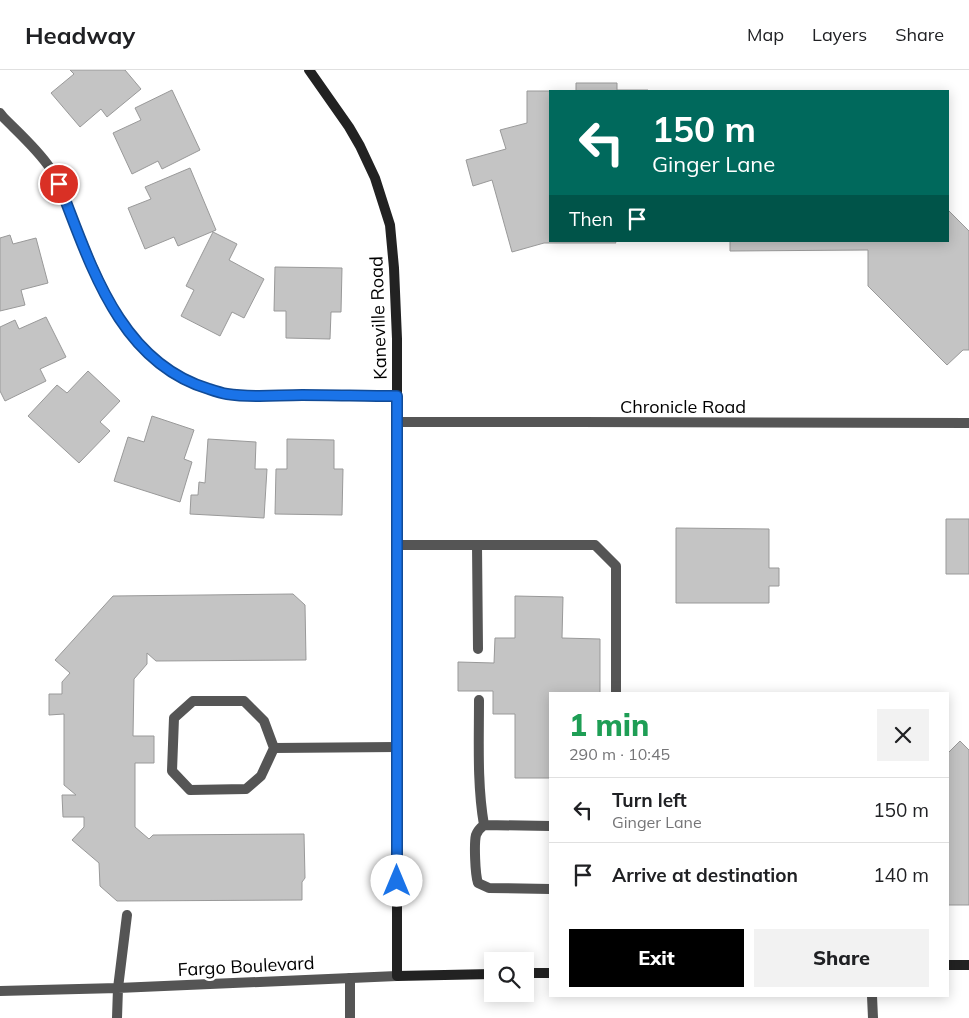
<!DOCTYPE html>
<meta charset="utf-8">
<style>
body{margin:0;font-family:Mulish,sans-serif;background:#f2f2f2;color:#202124;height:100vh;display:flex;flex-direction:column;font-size:19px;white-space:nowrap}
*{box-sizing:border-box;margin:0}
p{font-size:16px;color:#757577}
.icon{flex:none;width:28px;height:28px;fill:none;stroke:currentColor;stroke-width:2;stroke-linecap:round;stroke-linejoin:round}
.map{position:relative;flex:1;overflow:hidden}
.side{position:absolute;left:549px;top:622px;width:400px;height:305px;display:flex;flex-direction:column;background:#fff;border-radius:0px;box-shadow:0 2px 12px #0003}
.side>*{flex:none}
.hud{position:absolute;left:549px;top:20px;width:400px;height:152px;border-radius:0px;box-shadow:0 2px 12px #0003;background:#00695c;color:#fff;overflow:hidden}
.tools{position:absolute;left:484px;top:882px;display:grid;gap:10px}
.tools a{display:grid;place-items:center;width:50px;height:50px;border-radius:0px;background:#fff;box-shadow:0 2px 12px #0003;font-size:25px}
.pin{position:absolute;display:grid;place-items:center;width:42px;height:42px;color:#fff;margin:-21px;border:2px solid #fff;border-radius:50%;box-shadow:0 1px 5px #0007}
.me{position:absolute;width:55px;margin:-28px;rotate:0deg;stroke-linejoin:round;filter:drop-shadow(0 0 4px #0008)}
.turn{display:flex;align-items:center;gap:18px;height:105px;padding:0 20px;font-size:22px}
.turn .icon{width:65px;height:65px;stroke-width:2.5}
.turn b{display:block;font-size:35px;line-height:42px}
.then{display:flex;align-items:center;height:48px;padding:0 20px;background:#0003;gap:10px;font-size:19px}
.round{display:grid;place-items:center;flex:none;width:52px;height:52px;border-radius:0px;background:#f2f2f2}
.head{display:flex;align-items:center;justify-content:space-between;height:85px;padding:0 20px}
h1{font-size:30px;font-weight:800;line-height:38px;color:#1e9e55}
.cta{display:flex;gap:10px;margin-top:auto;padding:10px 20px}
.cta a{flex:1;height:58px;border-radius:0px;background:#000;color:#fff;font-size:20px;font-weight:800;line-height:58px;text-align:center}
.cta a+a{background:#f2f2f2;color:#202124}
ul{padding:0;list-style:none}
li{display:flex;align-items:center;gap:15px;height:65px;padding:0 20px;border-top:1px solid #e0e0e0}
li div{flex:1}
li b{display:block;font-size:19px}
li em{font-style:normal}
header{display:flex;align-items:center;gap:30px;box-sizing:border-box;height:70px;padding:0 25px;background:#fff;border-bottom:1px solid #e0e0e0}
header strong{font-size:24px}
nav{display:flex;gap:28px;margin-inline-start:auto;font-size:18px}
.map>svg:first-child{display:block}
.building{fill:#c4c4c4;stroke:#999}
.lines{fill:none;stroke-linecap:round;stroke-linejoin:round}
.service{stroke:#555;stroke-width:10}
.minor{stroke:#555;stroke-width:10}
.secondary{stroke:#222;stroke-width:10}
.route-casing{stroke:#114b97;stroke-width:12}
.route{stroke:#1a73e8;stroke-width:9}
.labels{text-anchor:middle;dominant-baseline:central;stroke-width:5;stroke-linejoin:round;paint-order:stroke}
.street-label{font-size:18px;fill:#000;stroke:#fff}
</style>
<header>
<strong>Headway</strong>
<nav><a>Map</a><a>Layers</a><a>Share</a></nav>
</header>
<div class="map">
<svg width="969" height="948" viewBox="0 0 969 948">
<rect width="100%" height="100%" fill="#fff"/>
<!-- building -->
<path class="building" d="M70,0H125L141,19L107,47L101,39L80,57L51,23L74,4Z
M576,13H617V20H648V21H550V171H615L616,173H544L512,182L492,110L473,116L466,90L506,79L500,60L527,53V21H576Z
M172,20L200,80L162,99L158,91L132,104L113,63L141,50L135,38Z
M190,98L216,160L178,176L174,167L145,179L128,138L151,129L145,117Z
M948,140L969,161V280H963L947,295L868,216V180L730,181V171H948Z
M213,162L237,174L229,190L264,209L244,248L232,242L220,266L181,246L194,220L186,216Z
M10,165L13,174L36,168L48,213L21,220L25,235L0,241V168Z
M275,197L342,198L341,242H331L330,269L286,268V241H274Z
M46,247L66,287L40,299L46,311L5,331L0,321V257L15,250L19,259Z
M88,301L120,331L100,352L110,361L79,393L28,346L57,315L67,323Z
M152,346L194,360L184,389L192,392L180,432L114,411L128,367L144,372Z
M208,369L256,372L255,399H267L264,448L190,444L191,425H198L199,412L205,413Z
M287,369L334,370V399H343L342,445L275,444L276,399H287Z
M946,449H969V504H946Z
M676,458L769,459V498H779V516H769V533H676Z
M293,524L305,535L306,590L156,591L147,583V594L134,609L133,666H154V693H135V757L149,769L153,765L304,764L305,808L302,812V830L117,831L100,816L99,793L72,770L84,757V747H63L62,725H76L64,715V644L49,645V624H62V612L70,603L55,590L113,526Z
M515,526L563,527L562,568L600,569V624H550V708H515V644H493V621H458V592L494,593L495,568H515Z
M960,671L969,680V835H948V683Z"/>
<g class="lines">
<!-- service -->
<path class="service" d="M397,475H595L616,496V624
M477,475L478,579
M479,630C479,672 477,714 484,755
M193,631H244L264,651L274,678L261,706L246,719L190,720L172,701L174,648Z
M274,678L397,677
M550,756L484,755C480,758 478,760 476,765C474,773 475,804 478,813L489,818L550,819
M350,908V948"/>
<!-- minor -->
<path class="minor" d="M0,43L4,48C20,64 38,80 50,98C63,118 70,143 79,165C105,229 136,298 208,319C214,321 220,323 226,324C251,328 277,325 302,325C333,325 365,326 397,326
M397,352H578L969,353
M0,921L118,918L397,906
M872,926L873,948
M117,948L118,918L127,845"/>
<!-- secondary -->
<path class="secondary" d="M309,0L349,57L360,76L375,108L390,155L394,198L397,269V906L492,904
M948,895H969
M525,903H550"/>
</g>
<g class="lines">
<!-- route casing -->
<g class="route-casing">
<path id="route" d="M59,114C90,192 118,292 209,319C215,321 221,323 227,324C252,328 277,325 302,325C334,325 365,326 397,326V811"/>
</g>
<!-- route -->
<use href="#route" class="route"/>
</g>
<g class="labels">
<!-- street labels -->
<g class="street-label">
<text transform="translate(378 248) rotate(-92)">Kaneville Road</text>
<text x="683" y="336">Chronicle Road</text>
<text transform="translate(246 896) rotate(-3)">Fargo Boulevard</text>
</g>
</g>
</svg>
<div class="tools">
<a><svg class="icon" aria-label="search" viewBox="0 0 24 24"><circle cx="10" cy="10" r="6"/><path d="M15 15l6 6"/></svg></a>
</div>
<div class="pin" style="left:59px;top:114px;background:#d93025"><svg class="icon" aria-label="arrive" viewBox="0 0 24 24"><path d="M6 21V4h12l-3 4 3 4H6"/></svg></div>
<svg class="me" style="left:397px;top:811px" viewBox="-20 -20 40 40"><circle r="19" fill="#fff"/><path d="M0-13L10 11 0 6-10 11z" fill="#1a73e8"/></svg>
<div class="hud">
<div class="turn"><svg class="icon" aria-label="left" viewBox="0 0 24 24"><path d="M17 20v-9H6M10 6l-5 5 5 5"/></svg><div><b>150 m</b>Ginger Lane</div></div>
<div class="then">Then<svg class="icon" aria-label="arrive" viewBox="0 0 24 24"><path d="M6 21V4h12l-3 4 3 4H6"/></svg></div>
</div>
<section class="side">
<div class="head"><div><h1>1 min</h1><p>290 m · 10:45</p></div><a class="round"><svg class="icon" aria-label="close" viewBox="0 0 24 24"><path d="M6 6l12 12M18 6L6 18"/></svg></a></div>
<ul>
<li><svg class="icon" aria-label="left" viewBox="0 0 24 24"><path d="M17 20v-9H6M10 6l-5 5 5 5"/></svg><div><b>Turn left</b><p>Ginger Lane</p></div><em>150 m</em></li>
<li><svg class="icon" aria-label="arrive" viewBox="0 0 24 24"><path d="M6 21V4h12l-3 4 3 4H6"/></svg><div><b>Arrive at destination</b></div><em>140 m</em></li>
</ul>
<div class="cta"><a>Exit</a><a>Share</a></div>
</section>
</div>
